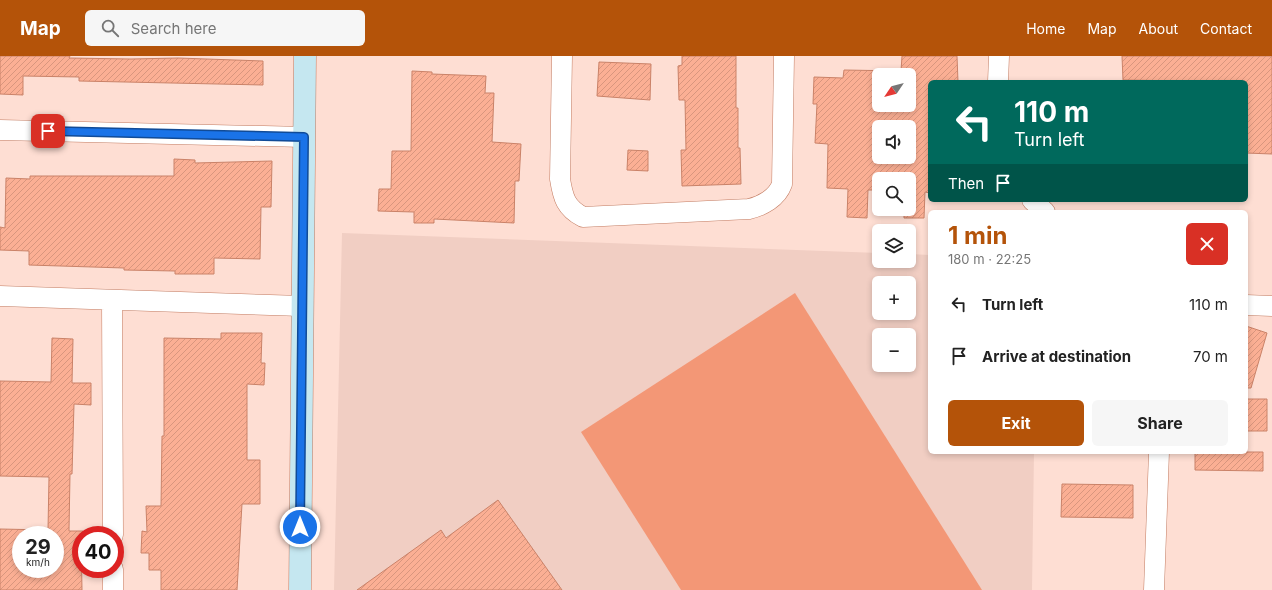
<!DOCTYPE html>
<meta charset="utf-8">
<style>
body{margin:0;font-family:Inter,sans-serif;background:#f6f6f6;color:#222;height:100vh;display:flex;flex-direction:column;font-size:15px;white-space:nowrap}
*{box-sizing:border-box;margin:0}
p{font-size:13px;color:#767676}
.icon{flex:none;width:22px;height:22px;fill:none;stroke:currentColor;stroke-width:2;stroke-linecap:round;stroke-linejoin:round}
.map{position:relative;flex:1;overflow:hidden}
.panel{position:absolute;left:928px;top:154px;width:320px;height:244px;display:flex;flex-direction:column;background:#fff;border-radius:6px;box-shadow:0 2px 6px #0003}
.panel>*{flex:none}
.top-card{position:absolute;left:928px;top:24px;width:320px;height:122px;border-radius:6px;box-shadow:0 2px 6px #0003;background:#00695c;color:#fff;overflow:hidden}
.needle{width:26px;rotate:235deg}
.controls{position:absolute;left:872px;top:12px;display:grid;gap:8px}
.controls a{display:grid;place-items:center;width:44px;height:44px;border-radius:6px;background:#fff;box-shadow:0 2px 6px #0003;font-size:20px}
.speed{position:absolute;left:12px;top:470px;display:flex;gap:8px;font-size:20px;font-weight:700;text-align:center}
.speed>*{display:grid;place-content:center;width:52px;height:52px;border-radius:50%;background:#fff;box-shadow:0 2px 6px #0003;line-height:1}
.speed small{font-size:10px;font-weight:400}
.speed .limit{border:6px solid #d22;background:#fff;color:#111}
.pin{position:absolute;display:grid;place-items:center;width:34px;height:34px;color:#fff;margin:-17px;border-radius:8px;box-shadow:0 2px 6px #0006}
.me{position:absolute;width:44px;margin:-22px;rotate:0deg;stroke-linejoin:round;filter:drop-shadow(0 0 3px #0008)}
.turn{display:flex;align-items:center;gap:14px;height:84px;padding:0 20px;font-size:18px}
.turn .icon{width:52px;height:52px;stroke-width:2.5}
.turn b{display:block;font-size:28px;line-height:34px}
.then{display:flex;align-items:center;height:38px;padding:0 20px;background:#0003;gap:8px;font-size:15px}
.round{display:grid;place-items:center;flex:none;width:42px;height:42px;border-radius:6px;background:#f6f6f6}
.summary{display:flex;align-items:center;justify-content:space-between;height:68px;padding:0 20px}
h1{font-size:24px;font-weight:700;line-height:30px;color:#b45309}
.cta{display:flex;gap:8px;margin-top:auto;padding:8px 20px}
.cta a{flex:1;height:46px;border-radius:6px;background:#b45309;color:#fff;font-size:16px;font-weight:700;line-height:46px;text-align:center}
.cta a+a{background:#f6f6f6;color:#222}
ul{padding:0;list-style:none}
li{display:flex;align-items:center;gap:12px;height:52px;padding:0 20px}
li div{flex:1}
li b{display:block;font-size:15px}
li em{font-style:normal}
header{display:flex;align-items:center;gap:24px;box-sizing:border-box;height:56px;padding:0 20px;background:#b45309;color:#fff}
header strong{font-size:19px}
nav{display:flex;gap:22px;margin-inline-start:auto;font-size:14px}
.search{width:280px;height:36px;background:#f6f6f6;display:flex;align-items:center;gap:10px;box-sizing:border-box;padding:0 14px;border-radius:6px;color:#767676;font-size:15px}
.map>svg:first-child{display:block}
.built{fill:#f1cec3;fill-rule:evenodd}
.park{fill:#f39776}
.building{fill:url(#building-hatch);stroke:#ca8268;fill-rule:evenodd}
.lines{fill:none;stroke-linecap:round;stroke-linejoin:round}
.street-casing{stroke:#c37c62;stroke-width:21}
.secondary-casing{stroke:#c37c62;stroke-width:23}
.street{stroke:#fff;stroke-width:20}
.secondary{stroke:#c5e7f0;stroke-width:22}
.route-casing{stroke:#114b97;stroke-width:10}
.route{stroke:#1a73e8;stroke-width:7}
</style>
<header>
<strong>Map</strong>
<div class="search"><svg class="icon" aria-label="search" viewBox="0 0 24 24"><circle cx="10" cy="10" r="6"/><path d="M15 15l6 6"/></svg>Search here</div>
<nav><a>Home</a><a>Map</a><a>About</a><a>Contact</a></nav>
</header>
<div class="map">
<svg width="1272" height="534" viewBox="0 0 1272 534">
<defs>
<pattern id="building-hatch" width="6" height="6" patternUnits="userSpaceOnUse"><rect width="6" height="6" fill="#fbaf94"/><path d="M-1 1l2-2M0 6l6-6M5 7l2-2" fill="none" stroke="#d8967e"/></pattern>
</defs>
<rect width="100%" height="100%" fill="#feded3"/>
<!-- built -->
<path class="built" d="M342,177L879,197V205H909V198L930,199V396H1034L1032,534H334ZM879,227H909V257H879ZM879,279H909V309H879Z"/>
<!-- park -->
<path class="park" d="M795,237L982,534H681L581,376Z"/>
<!-- building -->
<path class="building" d="M0,0H70L69,2L131,3L178,2L263,5V29L79,25V21L23,20V39L0,38Z
M682,0H736V52H738V92H740L741,128L682,130L681,94H686L685,44H679L678,10L682,9Z
M902,0H957L958,26H930V137L925,136L924,162H904V153H909V123H879V134H868L867,162L847,161L848,133L827,132L828,88L815,87L817,48H813L814,21L843,22L844,14L901,15ZM879,19H909V49H879ZM879,71H909V101H879Z
M1122,0H1272V98L1246,97V26L1123,24Z
M599,6L651,8L650,44L597,40Z
M412,15L432,16V18L486,20L485,37H494L492,86L521,88L519,125H515L514,167L434,163V167H414V156L378,155L379,133H391L392,95H411Z
M628,94L648,95V115L627,114Z
M174,103L195,104V107L272,105L271,151H261L260,203L214,202V218H175V215L124,214V212L29,209V195L0,194V171L5,172L6,122L30,123V120H174Z
M1246,270L1267,277L1251,332H1246Z
M221,277H262L261,307H265L264,329L247,328V404H260V448H242L237,534H161V514H149V497H141L142,475L147,476L146,450H161L162,380H164V282L221,283Z
M52,282L73,283L72,327H91V349L74,348L72,418H70L69,475H83V479H81L82,534H0V473L48,474L49,421L0,420V325L51,326ZM21,479H55V513H21Z
M1246,343H1267V375H1246Z
M1195,396H1263V415L1195,414Z
M1062,428L1133,429V462L1061,461Z
M498,444L562,534H357L441,474L446,482Z"/>
<g class="lines">
<!-- street casing -->
<g class="street-casing">
<path id="street" d="M562,0L560,123C563,142 566,152 583,161L749,153C762,150 777,142 782,128L784,0
M998,26L999,0
M0,74L304,81
M1032,144L1045,156
M0,240L302,250
M112,244L113,479
M1246,249L1272,250
M113,513V534
M1154,534L1159,396"/>
</g>
<!-- secondary casing -->
<g class="secondary-casing">
<path id="secondary" d="M300,534L305,0"/>
</g>
<!-- street -->
<use href="#street" class="street"/>
<!-- secondary -->
<use href="#secondary" class="secondary"/>
</g>
<g class="lines">
<!-- route casing -->
<g class="route-casing">
<path id="route" d="M48,75L304,81L300,471"/>
</g>
<!-- route -->
<use href="#route" class="route"/>
</g>
</svg>
<div class="controls">
<a><svg class="needle" viewBox="-14 -14 28 28"><path d="M0-13l5 13h-10z" fill="#e53935"/><path d="M0 13l5-13h-10z" fill="#767676"/></svg></a>
<a><svg class="icon" aria-label="sound" viewBox="0 0 24 24"><path d="M4 9h4l5-4v14l-5-4H4zM17 9q2 3 0 6"/></svg></a>
<a><svg class="icon" aria-label="search" viewBox="0 0 24 24"><circle cx="10" cy="10" r="6"/><path d="M15 15l6 6"/></svg></a>
<a><svg class="icon" aria-label="layers" viewBox="0 0 24 24"><path d="M12 4l9 5-9 5-9-5zM3 14l9 5 9-5"/></svg></a>
<a>+</a>
<a>−</a>
</div>
<div class="speed"><div>29<small>km/h</small></div><div class="limit">40</div></div>
<div class="pin" style="left:48px;top:75px;background:#d93025"><svg class="icon" aria-label="arrive" viewBox="0 0 24 24"><path d="M6 21V4h12l-3 4 3 4H6"/></svg></div>
<svg class="me" style="left:300px;top:471px" viewBox="-20 -20 40 40"><circle r="17" fill="#1a73e8" stroke="#fff" stroke-width="3"/><path d="M0-11L8 9 0 5-8 9z" fill="#fff"/></svg>
<div class="top-card">
<div class="turn"><svg class="icon" aria-label="left" viewBox="0 0 24 24"><path d="M17 20v-9H6M10 6l-5 5 5 5"/></svg><div><b>110 m</b>Turn left</div></div>
<div class="then">Then<svg class="icon" aria-label="arrive" viewBox="0 0 24 24"><path d="M6 21V4h12l-3 4 3 4H6"/></svg></div>
</div>
<section class="panel">
<div class="summary"><div><h1>1 min</h1><p>180 m · 22:25</p></div><a class="round" style="background:#d93025;color:#fff"><svg class="icon" aria-label="close" viewBox="0 0 24 24"><path d="M6 6l12 12M18 6L6 18"/></svg></a></div>
<ul>
<li><svg class="icon" aria-label="left" viewBox="0 0 24 24"><path d="M17 20v-9H6M10 6l-5 5 5 5"/></svg><div><b>Turn left</b></div><em>110 m</em></li>
<li><svg class="icon" aria-label="arrive" viewBox="0 0 24 24"><path d="M6 21V4h12l-3 4 3 4H6"/></svg><div><b>Arrive at destination</b></div><em>70 m</em></li>
</ul>
<div class="cta"><a>Exit</a><a>Share</a></div>
</section>
</div>
